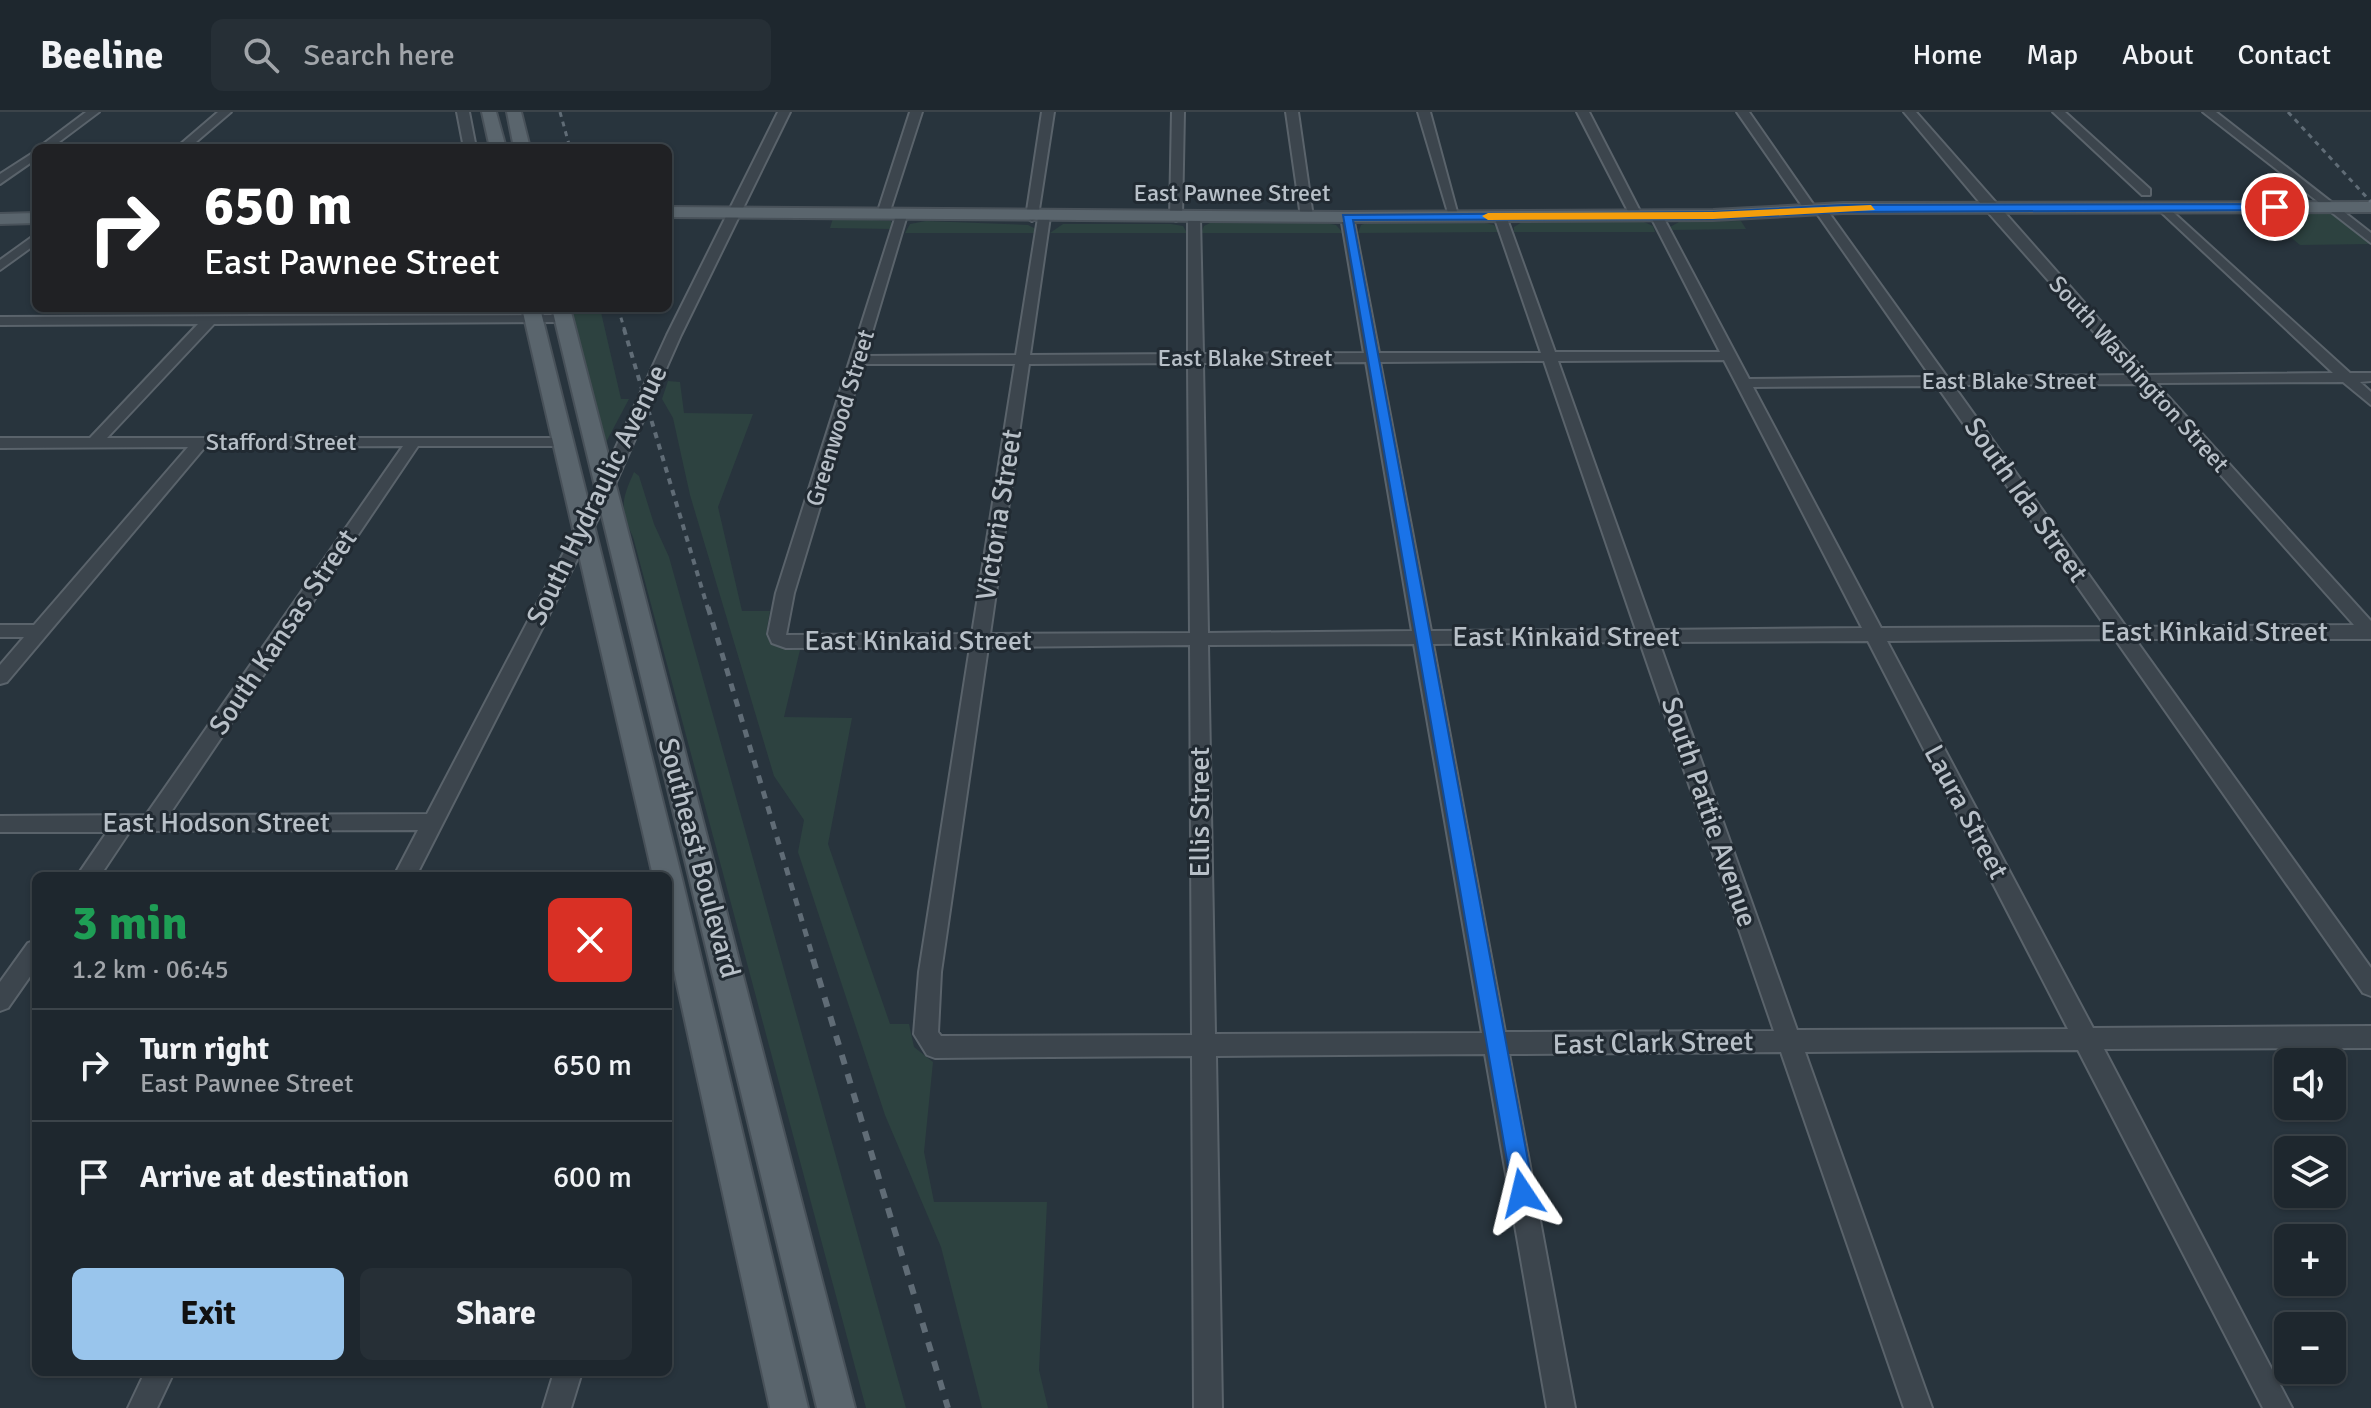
<!DOCTYPE html>
<meta charset="utf-8">
<style>
body{margin:0;font-family:Signika,sans-serif;background:#262f36;color:#f1f3f6;height:100vh;display:flex;flex-direction:column;font-size:30px;white-space:nowrap}
*{box-sizing:border-box;margin:0}
p{font-size:26px;color:#a1a5aa}
.icon{flex:none;width:44px;height:44px;fill:none;stroke:currentColor;stroke-width:2;stroke-linecap:round;stroke-linejoin:round}
.map{position:relative;flex:1;overflow:hidden}
.side{position:absolute;left:32px;top:760px;width:640px;height:504px;display:flex;flex-direction:column;background:#1e272e;border-radius:12px;box-shadow:0 2px 6px #0004,0 0 0 2px #3c444a}
.side>*{flex:none}
.guide{position:absolute;left:32px;top:32px;width:640px;height:168px;border-radius:12px;box-shadow:0 2px 6px #0004,0 0 0 2px #3c444a;background:#202124;color:#fff;overflow:hidden}
.buttons{position:absolute;left:2274px;top:936px;display:grid;gap:16px}
.buttons a{display:grid;place-items:center;width:72px;height:72px;border-radius:12px;background:#1e272e;box-shadow:0 2px 6px #0004,0 0 0 2px #3c444a;font-size:40px}
.pin{position:absolute;display:grid;place-items:center;width:68px;height:68px;color:#fff;margin:-34px;border:4px solid #fff;border-radius:50%;box-shadow:0 2px 8px #0007}
.me{position:absolute;width:88px;margin:-44px;rotate:350deg;stroke-linejoin:round;filter:drop-shadow(0 0 6px #0008)}
.turn{display:flex;align-items:center;gap:28px;height:168px;padding:0 40px;font-size:36px}
.turn .icon{width:104px;height:104px;stroke-width:2.5}
.turn b{display:block;font-size:56px;line-height:68px}
.round{display:grid;place-items:center;flex:none;width:84px;height:84px;border-radius:12px;background:#262f36}
.overview{display:flex;align-items:center;justify-content:space-between;height:136px;padding:0 40px}
h1{font-size:48px;font-weight:700;line-height:60px;color:#1e9e55}
.cta{display:flex;gap:16px;margin-top:auto;padding:16px 40px}
.cta a{flex:1;height:92px;border-radius:12px;background:#99c5ec;color:#111;font-size:32px;font-weight:700;line-height:92px;text-align:center}
.cta a+a{background:#262f36;color:#f1f3f6}
ul{padding:0;list-style:none}
li{display:flex;align-items:center;gap:24px;height:112px;padding:0 40px;border-top:2px solid #3c444a}
li div{flex:1}
li b{display:block;font-size:30px}
li em{font-style:normal}
header{display:flex;align-items:center;gap:48px;box-sizing:border-box;height:112px;padding:0 40px;background:#1e272e;border-bottom:2px solid #3c444a}
header strong{font-size:38px}
nav{display:flex;gap:44px;margin-inline-start:auto;font-size:28px}
.search{width:560px;height:72px;background:#262f36;display:flex;align-items:center;gap:20px;box-sizing:border-box;padding:0 28px;border-radius:12px;color:#a1a5aa;font-size:30px}
.map>svg:first-child{display:block}
.green{fill:#2d4240}
.lines{fill:none;stroke-linecap:round;stroke-linejoin:round}
.minor-casing{stroke:#5a636b;stroke-width:4}
.major-casing{stroke:#485159;stroke-width:4}
.minor{fill:#3c454d;fill-rule:evenodd}
.major{fill:#5a656d;fill-rule:evenodd}
.rail-far3{stroke:#606c76;stroke-width:3;stroke-dasharray:5 5;stroke-linecap:butt}
.rail-far2{stroke:#606c76;stroke-width:4;stroke-dasharray:6 6;stroke-linecap:butt}
.rail-far1{stroke:#606c76;stroke-width:5;stroke-dasharray:8 8;stroke-linecap:butt}
.rail{stroke:#606c76;stroke-width:6;stroke-dasharray:10 10;stroke-linecap:butt}
.route{fill:#1a73e8;stroke:#114b97;stroke-width:2}
.slow{fill:#f59e0b}
.labels{text-anchor:middle;dominant-baseline:central;stroke-width:6;stroke-linejoin:round;paint-order:stroke}
.far-street-label{font-size:24px;fill:#b8c0c8;stroke:#212a32}
.street-label{font-size:28px;fill:#b8c0c8;stroke:#212a32}
</style>
<header>
<strong>Beeline</strong>
<div class="search"><svg class="icon" aria-label="search" viewBox="0 0 24 24"><circle cx="10" cy="10" r="6"/><path d="M15 15l6 6"/></svg>Search here</div>
<nav><a>Home</a><a>Map</a><a>About</a><a>Contact</a></nav>
</header>
<div class="map">
<svg width="2371" height="1296" viewBox="0 0 2371 1296">
<rect width="100%" height="100%" fill="#28343d"/>
<!-- green -->
<path class="green" d="M2263,102H2331L2371,132L2300,133Z
M833,106L891,109L893,117L830,116Z
M926,109L1028,113L1036,117V121H905L910,112Z
M1741,109L1746,117L1671,118L1670,115L1679,110Z
M1481,110L1494,113L1500,120L1358,121L1361,113L1367,111Z
M1522,110H1644L1653,114L1655,120H1514V115Z
M1210,111H1325L1336,113L1343,121H1201L1204,114Z
M1063,112H1171L1183,114L1187,121H1050Z
M568,196H600L621,287H629L604,334Z
M668,269L680,270L684,301L753,302L718,395L742,499H770L766,522L770,530L800,538L784,605L852,606L828,732L890,912H909L914,935L933,950L924,1040L934,1090H1047L1039,1258L1048,1296H982L941,1135L885,1003L798,740L804,708L774,664L690,383L673,306L662,287Z
M634,360L639,364L654,412L669,445L906,1296H866L633,425C620,396 621,389 634,360Z"/>
<g class="lines">
<!-- minor casing -->
<g class="minor-casing">
<path id="minor" d="M86,0H99L51,36H38Z
M218,0H231L189,36H176Z
M457,0H469L476,36H464Z
M778,0H790L681,223L612,379L416,764H394L418,718L130,719L100,764H77L107,720H0V704L146,703L403,334L205,335L7,570L0,572V553L24,525H0V513H34L188,335L0,336V326H90L198,212L0,213V205L569,203V209L564,210L214,212L107,326H567L569,329L561,334H418L169,703L427,702L596,379L667,223Z
M910,0H922L890,99L880,102L878,99Z
M1042,0H1054L1038,104L1044,101L1050,105L1030,243L1188,242V105L1194,101L1200,105L1203,242L1364,241L1341,105L1347,101L1353,105L1379,241H1541L1494,104L1500,100L1506,104L1555,240H1720L1650,103L1656,99L1662,103L1749,267L1931,265L1816,100L1807,101L1737,0H1749L1815,95L1824,94L1947,265L2132,263L1986,98L1904,0H1916L2148,263L2333,261L2160,99V93L2164,92L2350,261H2371V269L2360,270L2371,280V293L2343,270L2156,271L2371,509V527H2135L2371,856V884L2363,881L2115,527L1887,529L2093,916L2371,914V936L2104,937L2292,1296H2263L2078,938L1805,940L1932,1296H1904L1781,940L1509,942L1575,1296H1547L1485,942L1216,944L1222,1296H1194L1192,944L935,946L927,943L914,922L919,860L970,535L786,536L772,531L768,522L776,481L898,97L908,100L865,244L1016,243L1038,106L1032,109L1026,105ZM1724,248L1736,271L1862,516L1654,518L1558,249ZM1544,249L1636,518L1431,519L1380,250ZM1366,250L1412,519L1208,521L1203,251ZM1188,251L1190,521L990,522L1029,252ZM863,252H1015L972,522L786,523L794,481ZM2140,272L2354,513L2126,515L1953,273ZM1937,274L2106,515L1881,516L1753,275ZM1868,529L2068,917L1797,918L1659,530ZM1640,530L1774,919L1505,920L1433,532ZM1414,532L1482,921L1215,922L1208,533ZM1190,533L1192,923L941,924L938,920L941,860L988,535Z
M1172,0H1184L1182,105L1176,109L1170,105Z
M1286,0H1298L1313,105L1307,109L1301,105Z
M1418,0H1430L1459,107L1449,104Z
M1577,0H1589L1642,103L1640,106L1630,103Z
M2053,0H2065L2150,77V83H2142Z
M2203,0H2216L2371,121V131Z
M36,39V47L0,72V62Z
M36,122V132L0,158V148Z
M36,828V856L8,896L0,899V870L28,831Z
M145,1260H174L157,1296H128Z
M554,1260H582L571,1296H543Z"/>
</g>
<!-- major casing -->
<g class="major-casing">
<path id="major" d="M482,0H496L506,36H490Z
M507,0H521L530,36H514Z
M2371,90V100L1843,101L1713,108L1347,110L668,105V95L1347,100L1713,98L1843,91Z
M36,101V111L0,112V102Z
M522,196H540L682,767L808,1296H770L668,831V764H653Z
M552,196H570L855,1296H817Z"/>
</g>
<!-- minor -->
<use href="#minor" class="minor"/>
<!-- major -->
<use href="#major" class="major"/>
<!-- rail-far3 -->
<path class="rail-far3" d="M560,0L570,36
M2288,0L2371,90
M618,196L625,219"/>
<!-- rail-far2 -->
<path class="rail-far2" d="M624,217L708,497"/>
<!-- rail-far1 -->
<path class="rail-far1" d="M708,495L814,849"/>
<!-- rail -->
<path class="rail" d="M813,847L948,1296"/>
</g>
<!-- route -->
<path class="route" d="M2275,92L2279,98L1843,100L1713,107L1353,108L1534,1081L1531,1089L1522,1092L1514,1089L1343,103L1713,100L1843,93Z"/>
<!-- slow -->
<path class="slow" d="M1871,93L1875,98L1713,107L1488,108L1482,104L1488,101L1713,100Z"/>
<g class="labels">
<!-- far-street labels -->
<g class="far-street-label">
<text x="1232" y="81">East Pawnee Street</text>
<text x="1245" y="246">East Blake Street</text>
<text transform="translate(2139 262) rotate(48)">South Washington Street</text>
<text x="2009" y="269">East Blake Street</text>
<text transform="translate(840 306) rotate(-73)">Greenwood Street</text>
<text x="281" y="330">Stafford Street</text>
</g>
<!-- street labels -->
<g class="street-label">
<text transform="translate(597 383) rotate(-64)">South Hydraulic Avenue</text>
<text transform="translate(2026 388) rotate(55)">South Ida Street</text>
<text transform="translate(999 403) rotate(-81)">Victoria Street</text>
<text transform="translate(283 520) rotate(-56)">South Kansas Street</text>
<text x="2214" y="520">East Kinkaid Street</text>
<text x="1566" y="525">East Kinkaid Street</text>
<text x="918" y="529">East Kinkaid Street</text>
<text transform="translate(1200 700) rotate(-90)">Ellis Street</text>
<text transform="translate(1709 700) rotate(71)">South Pattie Avenue</text>
<text transform="translate(1966 700) rotate(62)">Laura Street</text>
<text x="216" y="711">East Hodson Street</text>
<text transform="translate(699 746) rotate(75)">Southeast Boulevard</text>
<text transform="translate(1653 931) rotate(-1)">East Clark Street</text>
</g>
</g>
</svg>
<div class="buttons">
<a><svg class="icon" aria-label="sound" viewBox="0 0 24 24"><path d="M4 9h4l5-4v14l-5-4H4zM17 9q2 3 0 6"/></svg></a>
<a><svg class="icon" aria-label="layers" viewBox="0 0 24 24"><path d="M12 4l9 5-9 5-9-5zM3 14l9 5 9-5"/></svg></a>
<a>+</a>
<a>−</a>
</div>
<div class="pin" style="left:2275px;top:95px;background:#d93025"><svg class="icon" aria-label="arrive" viewBox="0 0 24 24"><path d="M6 21V4h12l-3 4 3 4H6"/></svg></div>
<svg class="me" style="left:1522px;top:1081px" viewBox="-20 -20 40 40"><path d="M0-17L14 15 0 8-14 15z" fill="#1a73e8" stroke="#fff" stroke-width="4"/></svg>
<div class="guide">
<div class="turn"><svg class="icon" aria-label="right" viewBox="0 0 24 24"><path d="M7 20v-9h11M14 6l5 5-5 5"/></svg><div><b>650 m</b>East Pawnee Street</div></div>
</div>
<section class="side">
<div class="overview"><div><h1>3 min</h1><p>1.2 km · 06:45</p></div><a class="round" style="background:#d93025;color:#fff"><svg class="icon" aria-label="close" viewBox="0 0 24 24"><path d="M6 6l12 12M18 6L6 18"/></svg></a></div>
<ul>
<li><svg class="icon" aria-label="right" viewBox="0 0 24 24"><path d="M7 20v-9h11M14 6l5 5-5 5"/></svg><div><b>Turn right</b><p>East Pawnee Street</p></div><em>650 m</em></li>
<li><svg class="icon" aria-label="arrive" viewBox="0 0 24 24"><path d="M6 21V4h12l-3 4 3 4H6"/></svg><div><b>Arrive at destination</b></div><em>600 m</em></li>
</ul>
<div class="cta"><a>Exit</a><a>Share</a></div>
</section>
</div>
